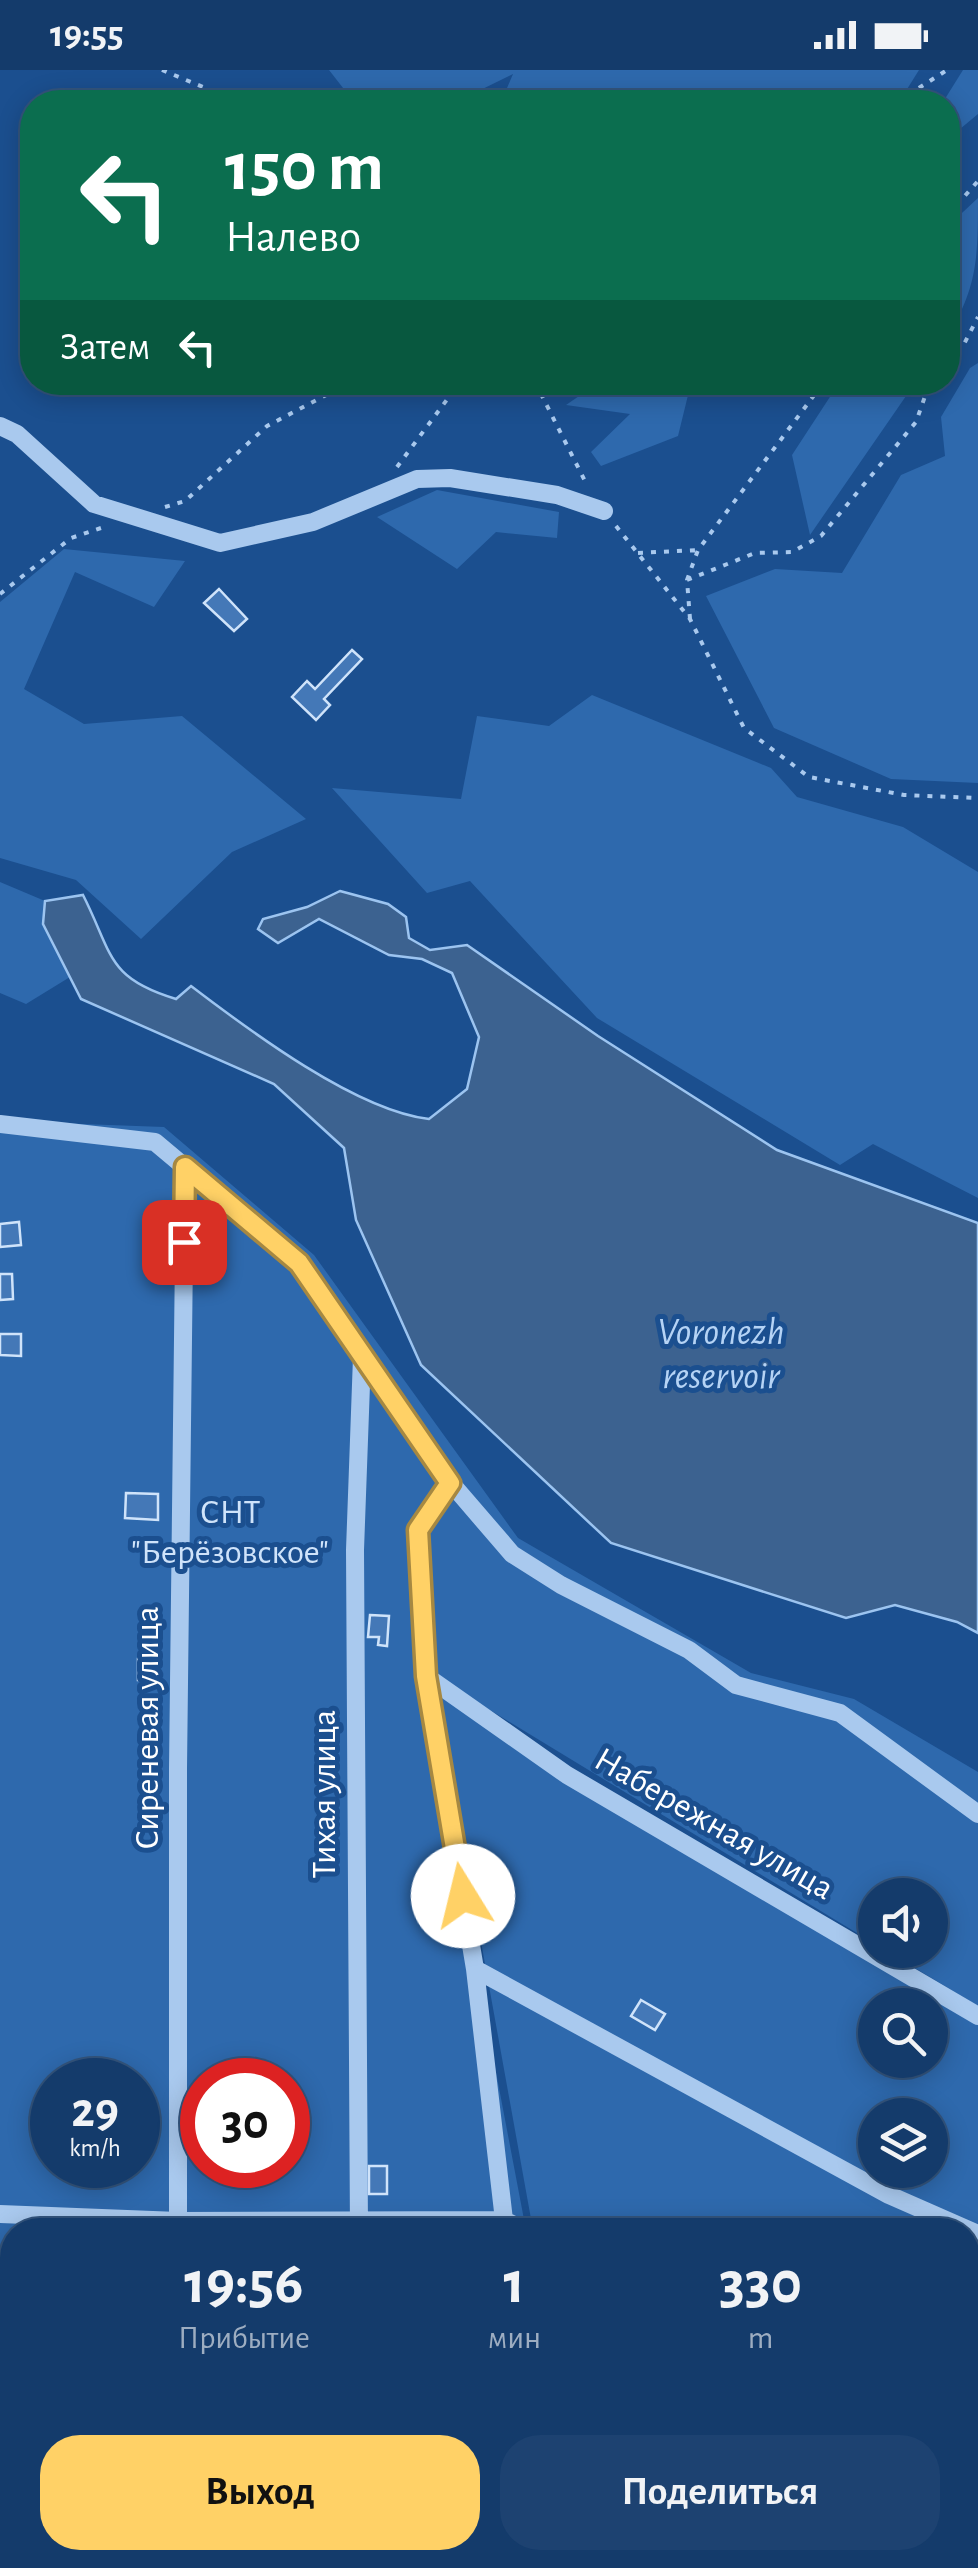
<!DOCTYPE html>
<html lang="ru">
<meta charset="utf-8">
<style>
body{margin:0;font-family:"Alegreya Sans",sans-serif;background:#1d4271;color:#f1f3f6;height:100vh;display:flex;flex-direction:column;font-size:38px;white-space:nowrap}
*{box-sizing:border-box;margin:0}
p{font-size:32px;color:#9dadc1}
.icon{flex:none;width:55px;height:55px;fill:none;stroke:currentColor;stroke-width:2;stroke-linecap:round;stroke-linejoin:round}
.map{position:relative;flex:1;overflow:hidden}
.details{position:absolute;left:0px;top:2148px;width:980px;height:352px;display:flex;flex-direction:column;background:#143b6b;border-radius:40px 40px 0 0;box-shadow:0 5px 25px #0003,0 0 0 2px #33557e}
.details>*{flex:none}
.guide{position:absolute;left:20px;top:20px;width:940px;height:305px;border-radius:40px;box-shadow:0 5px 25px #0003,0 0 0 2px #33557e;background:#0b6e4f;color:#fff;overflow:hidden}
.fabs{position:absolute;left:858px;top:1808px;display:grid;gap:20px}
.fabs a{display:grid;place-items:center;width:90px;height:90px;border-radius:50%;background:#143b6b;box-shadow:0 5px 25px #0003,0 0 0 2px #33557e;font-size:50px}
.speed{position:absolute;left:30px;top:1988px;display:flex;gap:20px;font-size:50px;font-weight:700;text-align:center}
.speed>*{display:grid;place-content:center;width:130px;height:130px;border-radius:50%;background:#143b6b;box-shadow:0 5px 25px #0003,0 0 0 2px #33557e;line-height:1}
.speed small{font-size:25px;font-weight:400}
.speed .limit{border:15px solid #d22;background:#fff;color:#111}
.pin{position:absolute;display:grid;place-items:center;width:85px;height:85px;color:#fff;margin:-42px;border-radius:20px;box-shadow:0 5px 15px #0006}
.me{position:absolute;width:110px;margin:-55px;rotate:351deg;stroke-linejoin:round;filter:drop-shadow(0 0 8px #0008)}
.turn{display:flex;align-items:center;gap:35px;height:210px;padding:0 40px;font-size:45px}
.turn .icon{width:130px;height:130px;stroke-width:2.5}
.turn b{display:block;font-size:70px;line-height:85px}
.then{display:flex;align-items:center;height:95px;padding:0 40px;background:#0003;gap:20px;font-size:38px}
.eta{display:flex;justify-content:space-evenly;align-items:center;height:170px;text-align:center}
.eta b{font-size:60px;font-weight:700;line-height:70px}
.button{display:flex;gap:20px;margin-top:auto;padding:20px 40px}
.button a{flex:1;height:115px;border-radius:40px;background:#ffd166;color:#111;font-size:40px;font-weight:700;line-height:115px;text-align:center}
.button a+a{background:#1d4271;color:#f1f3f6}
.status{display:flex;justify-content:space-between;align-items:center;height:70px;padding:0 50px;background:#143b6b;direction:ltr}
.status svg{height:28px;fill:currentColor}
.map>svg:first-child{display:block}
.green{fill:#2e69ad;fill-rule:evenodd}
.water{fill:#3c6290;stroke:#9cc4f0;stroke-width:2.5}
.building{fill:#4478b7;stroke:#cfe3fa;stroke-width:2.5}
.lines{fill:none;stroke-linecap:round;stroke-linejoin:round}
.path{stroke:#a9c9ee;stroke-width:4;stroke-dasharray:5 8;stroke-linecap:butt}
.minor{stroke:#a9c9ee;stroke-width:18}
.route-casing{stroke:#a68842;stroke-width:25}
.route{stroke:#ffd166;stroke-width:18}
.labels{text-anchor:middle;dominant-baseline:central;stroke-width:10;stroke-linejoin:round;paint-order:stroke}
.park-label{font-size:35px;fill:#cfe3fa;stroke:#1b4f8f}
.street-label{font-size:35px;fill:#fff;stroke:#1b4f8f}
.water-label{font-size:38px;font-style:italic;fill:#b5d3f5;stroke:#1b4f8f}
</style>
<div class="status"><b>19:55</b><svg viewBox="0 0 49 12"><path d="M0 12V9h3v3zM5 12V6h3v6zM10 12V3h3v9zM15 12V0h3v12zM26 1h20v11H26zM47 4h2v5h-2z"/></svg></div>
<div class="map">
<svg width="978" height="2498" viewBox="0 0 978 2498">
<rect width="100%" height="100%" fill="#1b4f8f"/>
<!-- green -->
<path class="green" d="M329,0H919L899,32H501L513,4L456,32H354Z
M963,0H978V44L948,69V32H943Z
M978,128C978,184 978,217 948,265V156Z
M978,293V713L891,709L774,658L706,526L775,499L842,503L901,405L945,386L941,347L970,298Z
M598,313H691L678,366L601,396L591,382L630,344L566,335Z
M839,313H915L810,465L792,385Z
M437,420L559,442L557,468L496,462L457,499L377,447Z
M64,479L185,491L154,537L75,502L24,619L84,654L182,646L306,749L232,782L141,869L76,810L0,788V532Z
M592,625L771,698L797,727L903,757L978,802V1128L873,1074L840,1095L597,948L470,811L427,823L332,718L461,729L477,646L549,656Z
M0,812L45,831L43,854L70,907L26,934L0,923Z
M0,1051L164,1057L314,1185L518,1468L751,1603L854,1629L978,1702V1936L885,1880H930V1825H875V1874L419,1597L526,2160H12V2488H589V2498H0ZM52,2010H138V2095H52ZM202,2010H288V2095H202Z
M436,1622L978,1945V2383L968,2377V2160H533ZM875,1935H930V1990H875ZM875,2045H930V2100H875Z
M968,2410L978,2416V2498H625L632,2488H968Z"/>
<!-- water -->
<path class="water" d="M340,821L388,834L406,847L409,868L430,880L467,875L598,966L777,1080L978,1153V1563L957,1552L895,1535L846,1548L611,1473L421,1295L356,1150L344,1078L274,1014L81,929L43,854L45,831L83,825C113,884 106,908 176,929L191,916C250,961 357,1041 429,1049L467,1019L479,967L452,903L422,889L389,885L319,849L278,873L258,859L263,849L307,837Z"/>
<!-- building -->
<path class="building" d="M219,519L247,549L234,561L204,533Z
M352,580L362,589L324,629L330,635L316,650L292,627L307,611L315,619Z
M19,1152L21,1175L0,1177V1154Z
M0,1204H12L13,1229L0,1230Z
M0,1264H21V1286L0,1285Z
M126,1423L158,1424V1450L125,1448Z
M370,1545L389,1546L387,1576L378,1575L379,1567H368Z
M158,1588L159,1610H138V1589Z
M641,1930L665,1944L655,1960L631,1946Z
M369,2096H387V2124H369Z
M525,2488H555V2498H525Z"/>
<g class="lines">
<!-- path -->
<path class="path" d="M162,0L239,32
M897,32L947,0
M948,145L978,111
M948,292L963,276L978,247
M535,312L587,415
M397,397L460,312
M165,437L185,431L267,356L351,312
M616,456L690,549L744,658L809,707L904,725L978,728
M638,483L698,480
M687,510L755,483L792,482L821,466L916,352L930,312
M0,524L71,468L104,457
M690,549L687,510L698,480L824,312
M600,2498L607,2488"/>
<!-- minor -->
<path class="minor" d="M0,356L17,364L94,434L220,473L313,452L417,409L450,408L557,425L604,441
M0,1054L155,1072L299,1193L451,1413L512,1484L561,1515L689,1580L736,1615L840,1643L978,1744
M451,1413L417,1460L426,1606L475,1899L504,2150
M426,1606L567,1705L978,1946
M475,1899L889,2125L978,2164
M0,2144L178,2151L504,2150L524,2160
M178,2160V1699L185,1097
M359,2160L355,1480L362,1287
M968,2393L978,2398
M361,2488V2498
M178,2498V2488"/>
</g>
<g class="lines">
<!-- route casing -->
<g class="route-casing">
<path id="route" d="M184,1172L185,1097L299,1193L450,1413L418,1460L426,1606L463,1826"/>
</g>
<!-- route -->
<use href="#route" class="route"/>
</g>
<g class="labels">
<!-- park labels -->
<g class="park-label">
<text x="230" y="1442">СНТ<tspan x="230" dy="40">"Берёзовское"</tspan></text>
</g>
<!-- street labels -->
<g class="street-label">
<text transform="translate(147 1658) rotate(-90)">Сиреневая улица</text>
<text transform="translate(324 1724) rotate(-90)">Тихая улица</text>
<text transform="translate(714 1754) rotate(30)">Набережная улица</text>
</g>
<!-- water labels -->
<g class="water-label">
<text x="721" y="1263">Voronezh<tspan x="721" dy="44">reservoir</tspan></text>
</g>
</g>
</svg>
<div class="fabs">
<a><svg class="icon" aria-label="sound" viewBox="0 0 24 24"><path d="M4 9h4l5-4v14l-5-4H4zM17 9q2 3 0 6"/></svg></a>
<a><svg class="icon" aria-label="search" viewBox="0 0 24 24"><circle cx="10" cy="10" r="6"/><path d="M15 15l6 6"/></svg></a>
<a><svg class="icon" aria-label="layers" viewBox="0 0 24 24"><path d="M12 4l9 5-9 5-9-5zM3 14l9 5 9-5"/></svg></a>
</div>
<div class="speed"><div>29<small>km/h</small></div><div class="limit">30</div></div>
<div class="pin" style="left:184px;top:1172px;background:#d93025"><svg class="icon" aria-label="arrive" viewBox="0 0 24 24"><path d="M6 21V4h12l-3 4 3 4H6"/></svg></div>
<svg class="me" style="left:463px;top:1826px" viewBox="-20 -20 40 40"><circle r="19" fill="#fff"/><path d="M0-13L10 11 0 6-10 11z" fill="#ffd166"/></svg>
<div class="guide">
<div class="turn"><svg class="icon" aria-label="left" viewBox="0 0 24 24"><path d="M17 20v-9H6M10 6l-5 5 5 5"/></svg><div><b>150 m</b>Налево</div></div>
<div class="then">Затем<svg class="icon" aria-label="left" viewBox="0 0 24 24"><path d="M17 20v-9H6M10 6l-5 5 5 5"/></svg></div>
</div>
<section class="details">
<div class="eta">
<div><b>19:56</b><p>Прибытие</p></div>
<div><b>1</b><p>мин</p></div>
<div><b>330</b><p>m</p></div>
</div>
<div class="button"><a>Выход</a><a>Поделиться</a></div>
</section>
</div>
